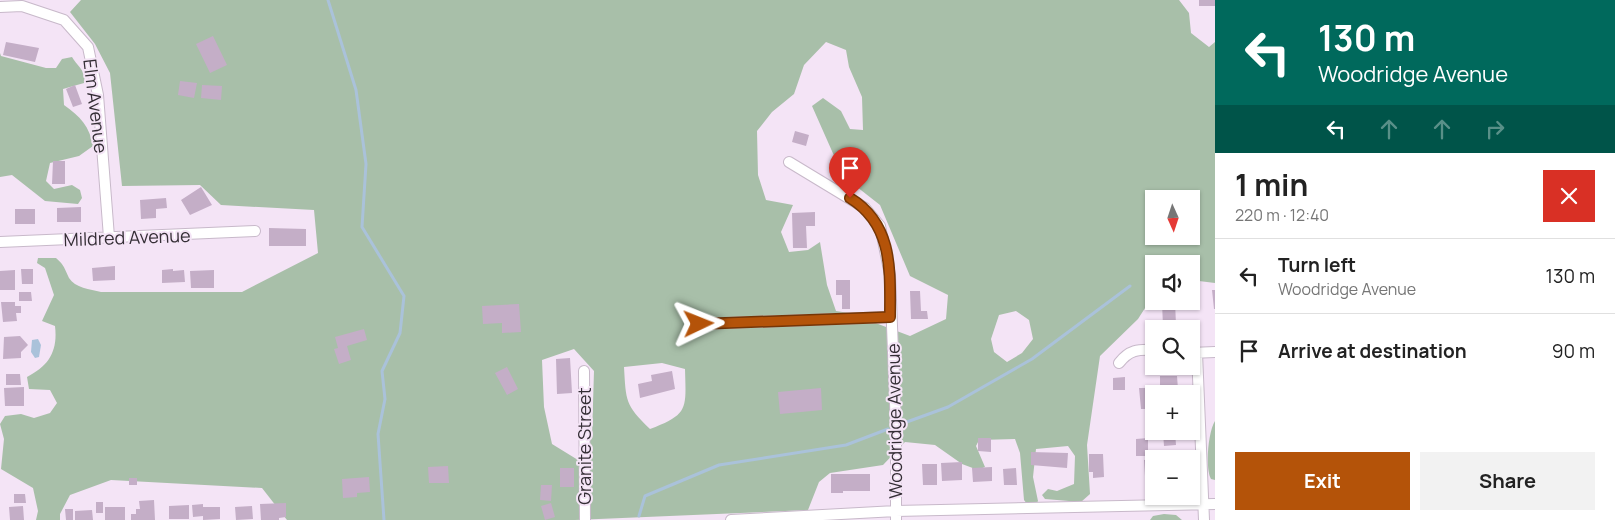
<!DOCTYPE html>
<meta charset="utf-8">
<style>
body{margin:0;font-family:Manrope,sans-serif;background:#f2f2f2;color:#222;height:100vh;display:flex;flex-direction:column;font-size:19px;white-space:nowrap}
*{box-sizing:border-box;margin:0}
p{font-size:16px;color:#767676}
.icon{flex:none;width:28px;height:28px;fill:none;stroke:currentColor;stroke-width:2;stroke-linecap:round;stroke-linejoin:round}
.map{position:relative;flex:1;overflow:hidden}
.details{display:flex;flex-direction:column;background:#fff;width:400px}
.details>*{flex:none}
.banner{background:#00695c;color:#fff;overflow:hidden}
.needle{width:32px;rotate:177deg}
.fabs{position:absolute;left:1145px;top:190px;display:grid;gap:10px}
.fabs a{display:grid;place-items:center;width:55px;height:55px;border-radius:0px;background:#fff;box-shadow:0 1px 4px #0004;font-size:25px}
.pin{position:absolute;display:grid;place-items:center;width:42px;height:42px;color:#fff;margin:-51px -21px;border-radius:50% 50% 50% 0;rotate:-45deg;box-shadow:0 0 5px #0007}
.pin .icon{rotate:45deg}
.me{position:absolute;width:55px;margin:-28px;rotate:88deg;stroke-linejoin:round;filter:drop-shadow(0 0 4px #0008)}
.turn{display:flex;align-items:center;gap:18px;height:105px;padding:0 20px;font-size:22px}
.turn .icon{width:65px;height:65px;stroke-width:2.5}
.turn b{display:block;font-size:35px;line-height:42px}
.lanes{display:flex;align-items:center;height:48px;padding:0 20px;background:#0003;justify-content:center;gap:25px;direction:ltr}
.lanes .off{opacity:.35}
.round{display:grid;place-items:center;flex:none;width:52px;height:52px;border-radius:0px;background:#f2f2f2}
.headline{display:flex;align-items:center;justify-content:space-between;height:85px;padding:0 20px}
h1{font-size:30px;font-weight:700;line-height:38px}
.button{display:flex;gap:10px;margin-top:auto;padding:10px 20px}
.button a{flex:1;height:58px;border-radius:0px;background:#b45309;color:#fff;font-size:20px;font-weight:700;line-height:58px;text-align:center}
.button a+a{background:#f2f2f2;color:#222}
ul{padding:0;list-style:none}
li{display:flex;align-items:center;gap:15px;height:75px;padding:0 20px;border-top:1px solid #e0e0e0}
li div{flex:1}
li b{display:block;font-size:19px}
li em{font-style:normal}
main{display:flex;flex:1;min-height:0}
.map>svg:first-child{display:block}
.green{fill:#a8bfa9;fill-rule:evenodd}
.water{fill:#aac2da}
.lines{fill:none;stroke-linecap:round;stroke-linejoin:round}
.stream{stroke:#aac2da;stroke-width:3}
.building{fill:#c4aec7}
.minor-casing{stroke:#c8b9ca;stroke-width:12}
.minor{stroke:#fff;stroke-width:10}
.route-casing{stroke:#753606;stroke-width:12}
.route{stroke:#b45309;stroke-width:9}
.labels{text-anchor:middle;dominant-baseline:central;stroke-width:4;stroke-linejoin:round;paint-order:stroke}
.street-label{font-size:18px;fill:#342e35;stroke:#f4e4f6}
</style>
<main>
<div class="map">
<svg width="1215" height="520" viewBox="0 0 1215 520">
<rect width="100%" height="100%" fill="#f4e4f6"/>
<!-- green -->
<path class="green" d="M81,0H1179L1189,13L1191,33L1209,47L1215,42V283L1191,280V264H1154V294L1138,319L1100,356L1087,445L1090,494L1081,502L1045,499L1042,495L1048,489L1057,491L1074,484L1075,456L1068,446L1036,449L1033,477L1038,501L1035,506L1027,504L1024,500L1020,453L1015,439L979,440L976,446L985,467L978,470L962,464L935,445L905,442L883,465L830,473L819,482L808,510L575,520H287L262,488L111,480L70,495L60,514V520H36L38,511L33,488L1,469L4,439L0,424L5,416L21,414L34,418L50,413L57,403L50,390L29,389L27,377C49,366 58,351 55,326L42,321L54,295L45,268L37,263L38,258H56C65,266 64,268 69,278C75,288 90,289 101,292H242L318,253L314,210L221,205L200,185L122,186L110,73L95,44L70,12ZM826,42L846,50L849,67L862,97L863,130L850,129L841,111L823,98L812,106L843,176L880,205L910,276L948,295L946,319L910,336L849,313L836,311L827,285L820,242L808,250L789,252L781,232L793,205L766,200L758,175L757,131L772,112L794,94L804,65ZM1154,199H1191V236H1154ZM1016,311L1029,320L1033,339L1022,353L1007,362L994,352L991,339L999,315ZM574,349L594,371L592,436L578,460L552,444L544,407L542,360ZM662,363L685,369C686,409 689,414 650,429C625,405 626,401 624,367Z
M0,53L1,56L46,68H56L62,59L72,57C77,66 87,71 84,83L63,89L64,105C80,116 90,127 93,146L79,156L50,163L46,181L54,189L72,185L80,190L82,198L78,204L45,201L12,175L0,177Z
M1215,421V480L1211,479C1205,468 1208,432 1215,421Z
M1164,514L1176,515L1182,520H1150L1153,516Z"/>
<!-- water -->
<path class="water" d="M38,339L41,345L39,357L35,358L31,352L32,340Z"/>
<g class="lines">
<!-- stream -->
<path class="stream" d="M328,0L356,90L366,164L362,227L404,296L400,333L382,371L385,399L378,434L384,520
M904,423L948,407L1032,359L1130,286
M639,516L645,496L719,465L846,445L888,429"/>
</g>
<!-- building -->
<path class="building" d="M1199,0H1215V6H1199Z
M213,36L227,65L210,73L196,44Z
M6,42L39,48L35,62L3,55Z
M180,81L197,83L194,98L178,95Z
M75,85L82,104L73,107L66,89Z
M202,85L222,86L221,100L201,98Z
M795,131L809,135L806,146L792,142Z
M53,161H65V184H52Z
M201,187L212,205L190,215L181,200Z
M166,198L167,208L156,209V218L141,219L140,200Z
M81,207V222H57V208Z
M15,209H35V224H15Z
M815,212V226H806L807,248H793L792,213Z
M269,228L306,229V246H269Z
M115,266V280L93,281L92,268Z
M21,269H33V284H22Z
M173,269V271L184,270L185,282L162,283V270Z
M15,270V290H0V271Z
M214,270V288H191L190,271Z
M836,280H850V309H842V295H836Z
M1145,282H1154V301H1175L1176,325L1163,326L1162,303L1146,304Z
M1212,290H1215V309H1214Z
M910,291H920L921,311H927L928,319H911Z
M19,292H31L32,301H19Z
M1,302H15V306H21V313H16L17,321L3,322Z
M519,304L521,332L502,333V323L483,324L482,306Z
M364,329L367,340L347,346L351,360L339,364L334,349L338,348L335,337Z
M20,336L28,345L21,352V358L3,359L4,337Z
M570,358L572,393L557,394L556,359Z
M507,367L518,389L507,395L495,373Z
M672,371L675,389L640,398L638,384L652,381L651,375Z
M6,374H20L21,385H6Z
M1160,376H1177L1178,389L1168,390V393H1163V390H1160Z
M1125,377V390H1113V378Z
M24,387V406H5L4,388Z
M821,388L822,410L780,414L778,392Z
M1139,388H1152L1154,409H1141Z
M1175,432L1176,445L1164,446L1163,433Z
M978,438H991V452L978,451Z
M1148,438V456H1136V439Z
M1176,450V459H1162V451Z
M1031,452L1068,453L1067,468L1031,465Z
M1089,454H1103L1104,477L1093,478V472H1089Z
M1154,459V475L1145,476L1144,460Z
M962,462V480L942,481L941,463Z
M922,464H937V485H923Z
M448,466L449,483H429L428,467Z
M992,467V481L973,482L972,468Z
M560,468H574V487H560Z
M1016,468L1017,485H1004L1003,469Z
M831,474H870V491H843V493H831Z
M369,477L370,492L357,493V497L343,498L342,479Z
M129,478H137V485H129Z
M541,485H552L551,501L540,500Z
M14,494H25L26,503H14Z
M154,500L155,520H131V514H136V509H140L139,501Z
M96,502H103V513H96Z
M286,503V517L279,518V520H261L260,504Z
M551,503L555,517L545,520L541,506Z
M203,504V507H220V519L203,520V516L193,517L192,505Z
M189,505V519H169V506Z
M23,506L24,520H10L9,507Z
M252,506L253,519L236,520L235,507Z
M105,507H125V520H105Z
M65,509H73V520H66Z
M92,510L93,520H75V511Z"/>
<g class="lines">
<!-- minor casing -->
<g class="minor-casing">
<path id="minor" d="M0,7L22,6L64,20L88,47L98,95L109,237
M789,162L865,208L880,226L890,275L896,428V520
M0,242L255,231
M699,324L890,317
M1191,353L1215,352
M1197,353L1204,520
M1119,363C1129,350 1138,349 1154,350
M584,371L585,520
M731,520L896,511L1215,504"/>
</g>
<!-- minor -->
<use href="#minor" class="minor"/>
</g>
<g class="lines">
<!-- route casing -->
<g class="route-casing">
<path id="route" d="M699,324L890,317C890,272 894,225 850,198"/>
</g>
<!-- route -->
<use href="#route" class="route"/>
</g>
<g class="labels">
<!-- street labels -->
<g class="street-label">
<text transform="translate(96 106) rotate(83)">Elm Avenue</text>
<text transform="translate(127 237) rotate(-2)">Mildred Avenue</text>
<text transform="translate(894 421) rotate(-91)">Woodridge Avenue</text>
<text transform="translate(584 446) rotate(-90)">Granite Street</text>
</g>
</g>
</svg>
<div class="fabs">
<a><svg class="needle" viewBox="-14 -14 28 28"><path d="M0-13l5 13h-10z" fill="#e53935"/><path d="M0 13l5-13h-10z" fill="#767676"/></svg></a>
<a><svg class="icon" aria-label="sound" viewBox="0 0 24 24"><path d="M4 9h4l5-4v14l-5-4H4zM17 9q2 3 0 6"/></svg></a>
<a><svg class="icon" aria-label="search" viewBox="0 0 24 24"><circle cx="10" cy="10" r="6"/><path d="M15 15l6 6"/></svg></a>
<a>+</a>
<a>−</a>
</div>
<div class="pin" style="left:850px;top:198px;background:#d93025"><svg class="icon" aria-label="arrive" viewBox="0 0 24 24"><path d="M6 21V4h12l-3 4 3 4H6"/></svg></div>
<svg class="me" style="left:699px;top:324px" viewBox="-20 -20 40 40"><path d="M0-17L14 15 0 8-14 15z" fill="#b45309" stroke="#fff" stroke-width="4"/></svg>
</div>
<section class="details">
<div class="banner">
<div class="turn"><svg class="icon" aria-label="left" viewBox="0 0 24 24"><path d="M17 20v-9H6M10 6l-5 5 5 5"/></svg><div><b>130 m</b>Woodridge Avenue</div></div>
<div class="lanes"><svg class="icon" aria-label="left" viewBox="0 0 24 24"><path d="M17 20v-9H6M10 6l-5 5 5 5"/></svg><svg class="icon off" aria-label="ahead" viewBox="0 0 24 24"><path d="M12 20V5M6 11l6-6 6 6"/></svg><svg class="icon off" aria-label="ahead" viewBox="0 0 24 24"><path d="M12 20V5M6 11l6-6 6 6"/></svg><svg class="icon off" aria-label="right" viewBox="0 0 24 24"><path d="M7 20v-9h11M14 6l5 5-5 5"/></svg></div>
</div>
<div class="headline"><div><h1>1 min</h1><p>220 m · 12:40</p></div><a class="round" style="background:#d93025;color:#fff"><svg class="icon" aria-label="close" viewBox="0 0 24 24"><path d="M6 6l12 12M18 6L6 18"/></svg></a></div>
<ul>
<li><svg class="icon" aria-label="left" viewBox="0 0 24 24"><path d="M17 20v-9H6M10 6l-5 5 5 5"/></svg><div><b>Turn left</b><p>Woodridge Avenue</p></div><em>130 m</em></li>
<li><svg class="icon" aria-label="arrive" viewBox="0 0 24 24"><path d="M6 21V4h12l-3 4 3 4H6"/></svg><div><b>Arrive at destination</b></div><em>90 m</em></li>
</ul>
<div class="button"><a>Exit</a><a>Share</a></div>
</section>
</main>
